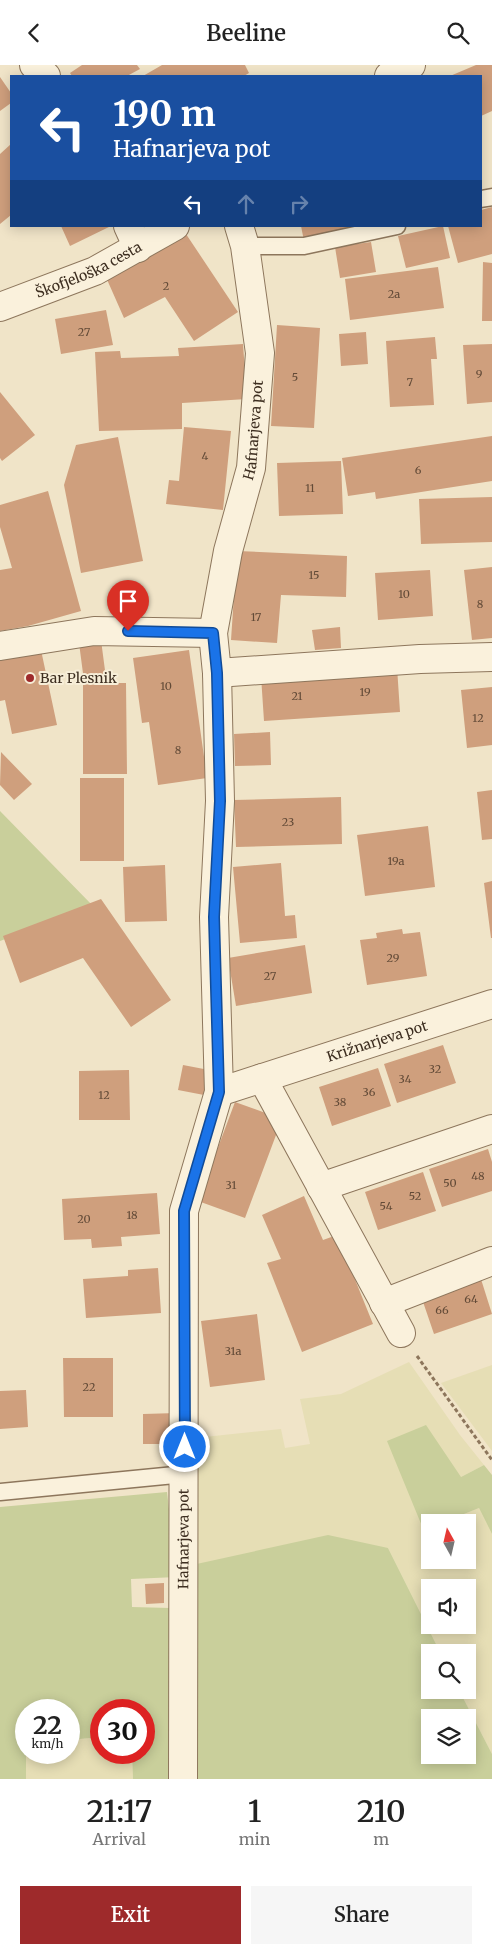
<!DOCTYPE html>
<meta charset="utf-8">
<style>
body{margin:0;font-family:Merriweather,serif;background:#f6f6f6;color:#222;height:100vh;display:flex;flex-direction:column;font-size:19px;white-space:nowrap}
*{box-sizing:border-box;margin:0}
p{font-size:16px;color:#767676}
.icon{flex:none;width:28px;height:28px;fill:none;stroke:currentColor;stroke-width:2;stroke-linecap:round;stroke-linejoin:round}
.map{position:relative;height:1714px;overflow:hidden}
.side{display:flex;flex-direction:column;background:#fff;flex:1}
.side>*{flex:none}
.banner{position:absolute;left:10px;top:10px;width:472px;height:152px;border-radius:0px;box-shadow:0 2px 12px #0003;background:#1a4fa0;color:#fff;overflow:hidden}
.needle{width:32px;rotate:352deg}
.tools{position:absolute;left:421px;top:1449px;display:grid;gap:10px}
.tools a{display:grid;place-items:center;width:55px;height:55px;border-radius:0px;background:#fff;box-shadow:0 2px 12px #0003;font-size:25px}
.speed{position:absolute;left:15px;top:1634px;display:flex;gap:10px;font-size:25px;font-weight:700;text-align:center}
.speed>*{display:grid;place-content:center;width:65px;height:65px;border-radius:50%;background:#fff;box-shadow:0 2px 12px #0003;line-height:1}
.speed small{font-size:12px;font-weight:400}
.speed .limit{border:8px solid #d22;background:#fff;color:#111}
.pin{position:absolute;display:grid;place-items:center;width:42px;height:42px;color:#fff;margin:-51px -21px;border-radius:50% 50% 50% 0;rotate:-45deg;box-shadow:0 0 5px #0007}
.pin .icon{rotate:45deg}
.me{position:absolute;width:55px;margin:-28px;rotate:0deg;stroke-linejoin:round;filter:drop-shadow(0 0 4px #0008)}
.turn{display:flex;align-items:center;gap:18px;height:105px;padding:0 20px;font-size:22px}
.turn .icon{width:65px;height:65px;stroke-width:2.5}
.turn b{display:block;font-size:35px;line-height:42px}
.lanes{display:flex;align-items:center;height:48px;padding:0 20px;background:#0003;justify-content:center;gap:25px;direction:ltr}
.lanes .off{opacity:.35}
.eta{display:flex;justify-content:space-evenly;align-items:center;height:85px;text-align:center}
.eta b{font-size:30px;font-weight:600;line-height:35px}
.cta{display:flex;gap:10px;margin-top:auto;padding:10px 20px}
.cta a{flex:1;height:58px;border-radius:0px;background:#9e2a2b;color:#fff;font-size:20px;font-weight:600;line-height:58px;text-align:center}
.cta a+a{background:#f6f6f6;color:#222}
header{display:flex;justify-content:space-between;align-items:center;height:65px;padding:0 20px;background:#fff;font-size:22px;font-weight:600}
.map>svg:first-child{display:block}
.farmland{fill:#e6deb5;fill-rule:evenodd}
.green{fill:#c9cf9b;fill-rule:evenodd}
.building{fill:#cf9f7d}
.lines{fill:none;stroke-linecap:round;stroke-linejoin:round}
.service-casing{stroke:#8d765c;stroke-width:19}
.minor-casing{stroke:#8d765c;stroke-width:30}
.tertiary-casing{stroke:#8d765c;stroke-width:30}
.path{stroke:#8d765c;stroke-width:3;stroke-dasharray:4 2.5;stroke-linecap:butt}
.service{stroke:#faf1dc;stroke-width:16}
.minor{stroke:#faf1dc;stroke-width:28}
.tertiary{stroke:#faf1dc;stroke-width:28}
.route-casing{stroke:#114b97;stroke-width:12}
.route{stroke:#1a73e8;stroke-width:9}
.poi-dot{fill:#9e2a2b;stroke:#f7eed8;stroke-width:2}
.labels{text-anchor:middle;dominant-baseline:central;stroke-width:4;stroke-linejoin:round;paint-order:stroke}
.number-label{font-size:11px;fill:#624a37}
.street-label{font-size:14px;fill:#3d2e20;stroke:#f7eed8}
.poi-label{font-size:14px;fill:#3d2e20;stroke:#f7eed8;text-anchor:start}
</style>
<header><svg class="icon" aria-label="back" viewBox="0 0 24 24"><path d="M15 5l-7 7 7 7"/></svg>Beeline<svg class="icon" aria-label="search" viewBox="0 0 24 24"><circle cx="10" cy="10" r="6"/><path d="M15 15l6 6"/></svg></header>
<div class="map">
<svg width="492" height="1714" viewBox="0 0 492 1714">
<rect width="100%" height="100%" fill="#f0e4c8"/>
<!-- farmland -->
<path class="farmland" d="M409,1297L460,1370L484,1400L461,1412L424,1466L430,1463V1495H468V1458L444,1457L479,1443L492,1469V1689L459,1625H468V1588L440,1587L388,1483L192,1500L195,1373L281,1364L285,1383L310,1379L300,1334L341,1329ZM430,1522H468V1560H430Z
M492,1300V1386L441,1318Z
M101,1672V1688H132L133,1714H26V1688H69V1675Z"/>
<!-- green -->
<path class="green" d="M0,746L94,842L0,876Z
M426,1360L461,1412L484,1400L492,1410V1469L479,1443L444,1457L430,1458V1463L424,1466L387,1376Z
M167,1427L177,1512L131,1514L132,1542L170,1543L175,1714H133L132,1688H144V1645H101V1672L69,1675V1645H26V1714H0V1442Z
M328,1470L388,1483L440,1587L430,1588V1625H459L492,1689V1714H193L192,1500ZM430,1652H468V1690H430Z"/>
<!-- building -->
<path class="building" d="M82,0H137L140,4L127,11H72L70,8Z
M162,0H245L249,8L244,11H143Z
M476,0H492V46L481,51V11H450Z
M0,12L11,28V38L0,46Z
M11,79V150L0,159V89Z
M492,142V189L458,198L448,161H481V145Z
M61,161H111L70,181Z
M301,161H368L304,176Z
M443,161L450,193L406,203L398,171Z
M186,169L238,247L194,276L165,232L124,253L105,210Z
M371,177L376,207L340,213L335,182Z
M483,197L492,198V256H482Z
M438,202L444,243L350,255L345,214Z
M106,245L113,280L61,289L55,254Z
M277,260L320,263L314,363L271,361Z
M366,267L368,299L341,301L339,269Z
M435,272L437,294H431L434,340L390,342L386,276Z
M243,279L247,334L182,338V364L99,366L95,287L120,286L121,293L179,291L178,283Z
M492,279V337L467,339L463,280Z
M0,327L35,370L2,396L0,393Z
M184,362L231,366L223,445L166,439L169,415L179,416Z
M492,371V416L376,434L375,427L348,431L342,393Z
M118,372L143,496L81,508L64,420L76,380Z
M341,396L343,449L279,451L277,398Z
M48,426L81,546L28,561L0,566V505L12,503L0,462V440Z
M492,432V477L421,479L419,434Z
M237,486L347,491L346,532L281,530L277,578L231,575Z
M492,502V573L472,575L464,505Z
M430,505L433,551L378,555L375,508Z
M340,562L341,583L315,585L312,565Z
M101,575L106,613L84,616L79,578Z
M0,585H41L57,660L12,669L5,635L0,636Z
M189,585L207,713L158,720L149,657L142,658L133,593Z
M397,602L400,647L264,656L261,611Z
M83,618H126L127,709H83Z
M492,622V680L467,683L461,625Z
M270,667L271,700L235,701L234,669Z
M1,687L32,719L14,735L0,720Z
M80,713H124V796H80Z
M492,725V774L482,775L477,727Z
M341,732L342,779L236,782L234,735Z
M428,761L435,822L365,831L357,770Z
M281,798L285,851L295,850L297,873L240,878L233,802Z
M165,800L167,856L125,857L123,802Z
M492,816V873H491L484,818Z
M101,834L171,935L131,962L83,893L20,918L3,871Z
M402,864L403,869L420,867L427,911L367,920L360,875L377,873L376,868Z
M305,880L312,928L236,941L228,893Z
M443,980L456,1018L397,1038L384,999Z
M183,1000L209,1005L204,1030L178,1025Z
M378,1003L391,1041L332,1061L319,1022Z
M129,1005L130,1055H79V1006Z
M235,1037L282,1054L245,1153L198,1136Z
M488,1084L492,1097V1126L442,1142L429,1104Z
M423,1107L436,1146L378,1165L365,1127Z
M157,1128L160,1169L121,1172L122,1181L92,1183L91,1174L64,1175L62,1134Z
M304,1131L323,1175L337,1170L373,1259L302,1287L267,1198L281,1194L262,1150Z
M158,1203L161,1248L86,1253L83,1214L128,1211V1205Z
M480,1211L492,1249L434,1269L421,1231Z
M257,1249L265,1315L210,1322L201,1256Z
M63,1293H113V1352H64Z
M26,1325L28,1362L0,1364V1326Z
M177,1348V1379H143V1349Z
M164,1518V1538L146,1539L145,1519Z"/>
<g class="lines">
<!-- service casing -->
<g class="service-casing">
<path id="service" d="M481,134L492,132
M245,181H304L397,161
M0,1427L185,1409"/>
</g>
<!-- minor casing -->
<g class="minor-casing">
<g id="minor">
<path d="M34,0L46,11"/>
<path d="M128,161L138,183"/>
<path d="M0,581L94,566L213,568"/>
<path d="M217,608L420,594L492,592"/>
<path d="M262,1013L401,1268"/>
<path id="s1" d="M219,1027L492,939"/>
<path d="M321,1122L492,1064"/>
<path d="M384,1238L492,1196"/>
<path id="s2" d="M183,1714L184,1146L219,1027L214,852L220,736L217,608L213,568L228,486L251,403L260,288L245,181L239,161"/>
</g>
</g>
<!-- tertiary casing -->
<g class="tertiary-casing">
<g id="tertiary">
<path d="M389,11L411,0"/>
<path id="s3" d="M0,242L95,206L175,161"/>
</g>
</g>
<!-- path -->
<path class="path" d="M417,1291L492,1395"/>
<!-- service -->
<use href="#service" class="service"/>
<!-- minor -->
<use href="#minor" class="minor"/>
<!-- tertiary -->
<use href="#tertiary" class="tertiary"/>
</g>
<g class="lines">
<!-- route casing -->
<g class="route-casing">
<path id="route" d="M128,566L213,568L217,608L220,736L214,852L219,1027L184,1146L185,1382"/>
</g>
<!-- route -->
<use href="#route" class="route"/>
</g>
<!-- markers -->
<circle class="poi-dot" cx="30" cy="613" r="5"/>
<g class="labels">
<!-- number labels -->
<g class="number-label">
<text x="166" y="221">2</text>
<text x="394" y="229">2a</text>
<text x="84" y="267">27</text>
<text x="479" y="309">9</text>
<text x="295" y="312">5</text>
<text x="410" y="317">7</text>
<text x="205" y="391">4</text>
<text x="418" y="405">6</text>
<text x="310" y="423">11</text>
<text x="314" y="510">15</text>
<text x="404" y="529">10</text>
<text x="480" y="539">8</text>
<text x="256" y="552">17</text>
<text x="166" y="621">10</text>
<text x="365" y="627">19</text>
<text x="297" y="631">21</text>
<text x="478" y="653">12</text>
<text x="178" y="685">8</text>
<text x="288" y="757">23</text>
<text x="396" y="796">19a</text>
<text x="393" y="893">29</text>
<text x="270" y="911">27</text>
<text x="435" y="1004">32</text>
<text x="405" y="1014">34</text>
<text x="369" y="1027">36</text>
<text x="104" y="1030">12</text>
<text x="340" y="1037">38</text>
<text x="478" y="1111">48</text>
<text x="450" y="1118">50</text>
<text x="231" y="1120">31</text>
<text x="415" y="1131">52</text>
<text x="386" y="1141">54</text>
<text x="132" y="1150">18</text>
<text x="84" y="1154">20</text>
<text x="471" y="1234">64</text>
<text x="442" y="1245">66</text>
<text x="233" y="1286">31a</text>
<text x="89" y="1322">22</text>
</g>
<!-- street labels -->
<g class="street-label">
<text stroke="none"><textPath href="#s3" startOffset="96">Škofjeloška cesta</textPath></text>
<text stroke="none"><textPath href="#s2" startOffset="1359">Hafnarjeva pot</textPath></text>
<text stroke="none"><textPath href="#s1" startOffset="166">Križnarjeva pot</textPath></text>
<text stroke="none"><textPath href="#s2" startOffset="240">Hafnarjeva pot</textPath></text>
</g>
<!-- poi labels -->
<g class="poi-label">
<text x="40" y="613">Bar Plesnik</text>
</g>
</g>
</svg>
<div class="tools">
<a><svg class="needle" viewBox="-14 -14 28 28"><path d="M0-13l5 13h-10z" fill="#e53935"/><path d="M0 13l5-13h-10z" fill="#767676"/></svg></a>
<a><svg class="icon" aria-label="sound" viewBox="0 0 24 24"><path d="M4 9h4l5-4v14l-5-4H4zM17 9q2 3 0 6"/></svg></a>
<a><svg class="icon" aria-label="search" viewBox="0 0 24 24"><circle cx="10" cy="10" r="6"/><path d="M15 15l6 6"/></svg></a>
<a><svg class="icon" aria-label="layers" viewBox="0 0 24 24"><path d="M12 4l9 5-9 5-9-5zM3 14l9 5 9-5"/></svg></a>
</div>
<div class="speed"><div>22<small>km/h</small></div><div class="limit">30</div></div>
<div class="pin" style="left:128px;top:566px;background:#d93025"><svg class="icon" aria-label="arrive" viewBox="0 0 24 24"><path d="M6 21V4h12l-3 4 3 4H6"/></svg></div>
<svg class="me" style="left:185px;top:1382px" viewBox="-20 -20 40 40"><circle r="17" fill="#1a73e8" stroke="#fff" stroke-width="3"/><path d="M0-11L8 9 0 5-8 9z" fill="#fff"/></svg>
<div class="banner">
<div class="turn"><svg class="icon" aria-label="left" viewBox="0 0 24 24"><path d="M17 20v-9H6M10 6l-5 5 5 5"/></svg><div><b>190 m</b>Hafnarjeva pot</div></div>
<div class="lanes"><svg class="icon" aria-label="left" viewBox="0 0 24 24"><path d="M17 20v-9H6M10 6l-5 5 5 5"/></svg><svg class="icon off" aria-label="ahead" viewBox="0 0 24 24"><path d="M12 20V5M6 11l6-6 6 6"/></svg><svg class="icon off" aria-label="right" viewBox="0 0 24 24"><path d="M7 20v-9h11M14 6l5 5-5 5"/></svg></div>
</div>
</div>
<section class="side">
<div class="eta">
<div><b>21:17</b><p>Arrival</p></div>
<div><b>1</b><p>min</p></div>
<div><b>210</b><p>m</p></div>
</div>
<div class="cta"><a>Exit</a><a>Share</a></div>
</section>
